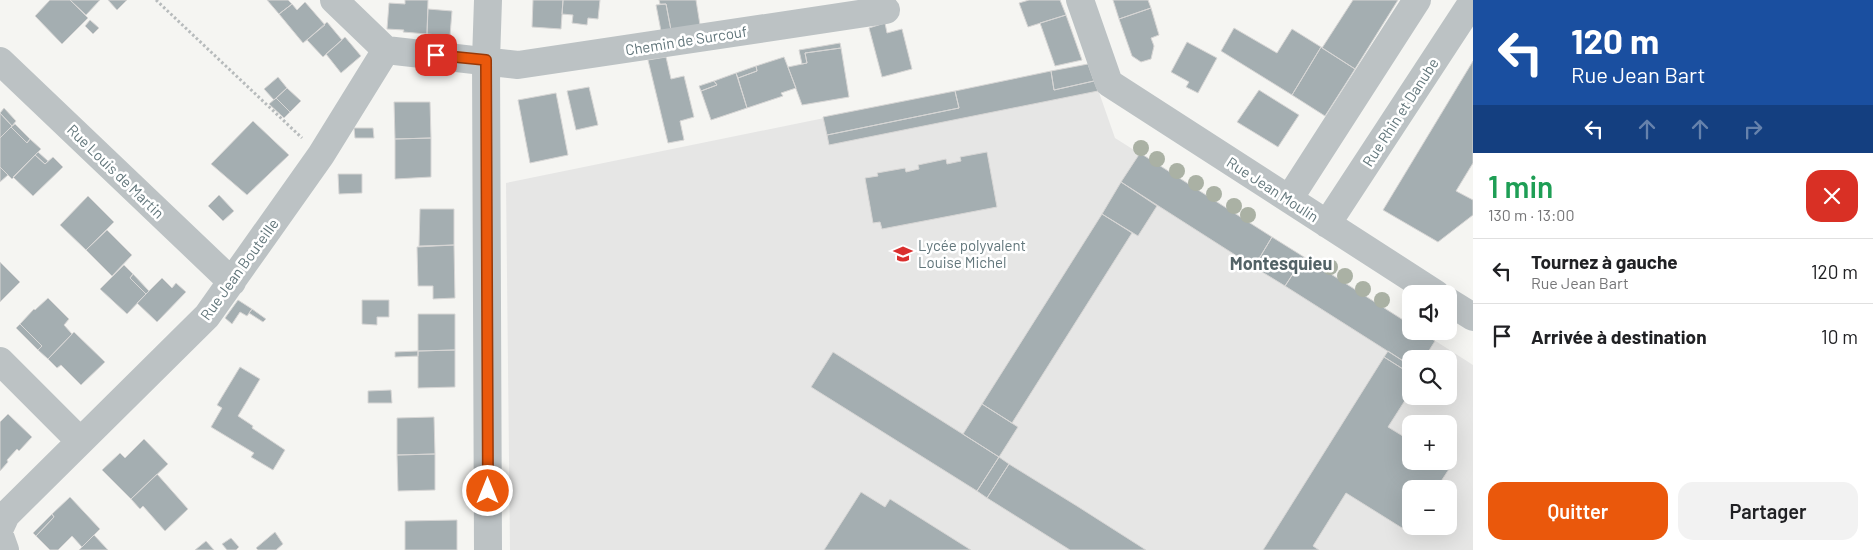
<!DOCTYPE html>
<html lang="fr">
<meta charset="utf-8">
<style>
body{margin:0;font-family:Barlow,sans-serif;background:#f2f2f2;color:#202124;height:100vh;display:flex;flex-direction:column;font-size:19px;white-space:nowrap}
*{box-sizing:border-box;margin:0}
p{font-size:16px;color:#757577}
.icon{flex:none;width:28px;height:28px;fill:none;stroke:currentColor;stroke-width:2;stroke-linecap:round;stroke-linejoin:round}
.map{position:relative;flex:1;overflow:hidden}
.side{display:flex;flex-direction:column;background:#fff;width:400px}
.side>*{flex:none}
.hud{background:#1a4fa0;color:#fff;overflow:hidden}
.controls{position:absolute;left:1402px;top:285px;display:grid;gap:10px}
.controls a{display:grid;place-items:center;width:55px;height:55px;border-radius:10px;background:#fff;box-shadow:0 5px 20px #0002;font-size:25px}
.pin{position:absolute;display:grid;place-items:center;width:42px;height:42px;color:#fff;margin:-21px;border-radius:10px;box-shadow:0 2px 8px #0006}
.me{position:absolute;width:55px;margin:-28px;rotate:0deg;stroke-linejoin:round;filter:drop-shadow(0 0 4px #0008)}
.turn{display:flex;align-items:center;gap:18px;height:105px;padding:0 15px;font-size:22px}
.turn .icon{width:65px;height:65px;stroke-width:2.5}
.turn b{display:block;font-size:35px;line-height:42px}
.lanes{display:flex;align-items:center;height:48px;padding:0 15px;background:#0003;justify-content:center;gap:25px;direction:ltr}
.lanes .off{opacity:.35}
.round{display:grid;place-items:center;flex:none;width:52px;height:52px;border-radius:15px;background:#f2f2f2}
.headline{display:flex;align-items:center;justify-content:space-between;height:85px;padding:0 15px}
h1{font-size:30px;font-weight:600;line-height:38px;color:#1e9e55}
.primary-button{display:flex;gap:10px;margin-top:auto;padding:10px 15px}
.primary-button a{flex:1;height:58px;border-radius:15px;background:#ea580c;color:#fff;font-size:20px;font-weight:600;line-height:58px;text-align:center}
.primary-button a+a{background:#f2f2f2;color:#202124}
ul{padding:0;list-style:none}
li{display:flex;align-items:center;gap:15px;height:65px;padding:0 15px;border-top:1px solid #e0e0e0}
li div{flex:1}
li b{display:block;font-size:19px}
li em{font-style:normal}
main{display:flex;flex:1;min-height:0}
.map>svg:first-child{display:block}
.built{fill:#e6e6e5;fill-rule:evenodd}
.building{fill:#a4aeb1;stroke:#d7d6d5}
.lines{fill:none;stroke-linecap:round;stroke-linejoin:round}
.path{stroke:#b7bbbc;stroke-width:3;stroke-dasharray:2.5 2.5;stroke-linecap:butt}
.minor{stroke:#bcc2c4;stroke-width:28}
.tree{fill:#aab1a4}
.route-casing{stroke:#983908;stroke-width:12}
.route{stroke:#ea580c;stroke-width:9}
.labels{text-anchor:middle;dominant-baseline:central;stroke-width:5;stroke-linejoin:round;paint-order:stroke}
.street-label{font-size:15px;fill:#62767b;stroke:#fff}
.poi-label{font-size:15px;fill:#62767b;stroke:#fff;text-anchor:start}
.quarter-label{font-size:18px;font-weight:bold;fill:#536367;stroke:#fff}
</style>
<main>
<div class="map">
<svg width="1473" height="550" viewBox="0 0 1473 550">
<rect width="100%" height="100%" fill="#f5f5f2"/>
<!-- built -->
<path class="built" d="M1089,64L1115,138L1411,325V331H1420L1473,365V550H510L506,183ZM1411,359H1449V396H1411ZM1411,424H1449V461H1411ZM1411,489H1449V526H1411Z"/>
<!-- building -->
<path class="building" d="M50,0H70L88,18L62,44L35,16Z
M70,0H100L86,15Z
M108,0H127L117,10Z
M267,0H288L292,4L279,14Z
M405,0H428L427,34L403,32L404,30L387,29L389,3L405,4Z
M533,0H563L561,29L532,27Z
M563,0H600L598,19L588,18L587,25L572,23L573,15L562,14Z
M659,0H696L700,25L671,30L666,4H660Z
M1029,0H1060L1066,15L1028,27L1019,3Z
M1113,0H1148L1151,8L1119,19Z
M1353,0H1398L1355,69L1322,48Z
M305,2L325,25L303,43L279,14L292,4L297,10Z
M666,4L671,30L661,31L656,5Z
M1151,8L1159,35L1151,38L1154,46L1151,59L1141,62L1132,56L1119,19Z
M428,9L452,11L450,36L427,34Z
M1066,15L1082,60L1055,66L1040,23Z
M90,20L99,28L93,34L85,26Z
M327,22L342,40L323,57L307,40Z
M885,23L887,33L902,29L912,69L882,77L869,28Z
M1234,28L1277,53L1292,29L1321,47L1292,95L1221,51Z
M345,37L361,56L341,73L326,54Z
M1187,42L1217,58L1198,93L1186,87L1189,82L1171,72Z
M840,43L841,48L805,53L807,63L802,64L799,50Z
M1321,47L1355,69L1325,116L1292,95Z
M841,48L849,97L802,105L788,67L807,63L805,53Z
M666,57L671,79L684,76L694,117L680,121L684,140L668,143L648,60Z
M784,57L796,88L781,93L783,96L747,108L738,78L757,71L756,66Z
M1473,61V163L1456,191L1473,200V215L1438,242L1383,210Z
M1088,64L1094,81L1054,90L1051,71Z
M756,66L757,71L738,78L736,73Z
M1051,71L1054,90L1094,81L1098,91L829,145L827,135L959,108L955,91Z
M736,73L747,108L711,120L701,91L717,85L714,81Z
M278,77L287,88L274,100L264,89Z
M714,81L717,85L701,91L699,86Z
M589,87L598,125L576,130L567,91Z
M287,88L301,101L290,112L276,98Z
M1259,90L1299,115L1278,147L1237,122Z
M955,91L959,108L827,135L823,117Z
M556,93L568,155L530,163L518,100Z
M276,98L290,112L284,118L269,104Z
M394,102H430L431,138L395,139Z
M4,108L16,121L12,126L0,113Z
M0,113L12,126L0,138Z
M253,121L289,155L247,195L211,164Z
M15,124L30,139L27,143L11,127Z
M11,127L27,143L30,139L41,149L12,179L0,167V138Z
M354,128H373L374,138H355Z
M431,138V177L395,179V139Z
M38,152L48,161L45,164L35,155Z
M987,152L997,207L882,229L880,222L873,223L865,178L878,176L877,173L905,168L906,172L919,169L918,165L946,159L947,164L961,161L960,157Z
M1140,153L1272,237L1254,267L1121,182Z
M35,155L45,164L53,157L63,167L33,196L13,177Z
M0,167L8,175L0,182Z
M338,174H362V193L339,194Z
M1121,182L1157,206L1138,236L1102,214Z
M219,195L234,211L223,221L208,206Z
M88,196L114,222L86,250L60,225Z
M420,209H454V245L419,246Z
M1102,214L1132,233L1012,423L982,404Z
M107,230L132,255L112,276L86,250Z
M1272,237L1304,257L1285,286L1254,267Z
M454,245L455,298L433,299V286H418L417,247Z
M1304,257L1411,325V331H1420L1435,341L1425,357L1428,359H1411V366L1285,286Z
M0,262L20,282L0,302Z
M124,265L133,274L130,278L146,294L127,314L100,289Z
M133,274L149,291L146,294L130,278Z
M162,278L172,288L176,283L186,292L157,322L137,303Z
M48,298L69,319L64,325L72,334L48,359L38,350L42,346L20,324L34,309L35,310Z
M238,300L252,309L247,316L240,312L232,324L225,318Z
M362,300H389V317H377V325L362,324Z
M252,309L266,319L263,322L249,313Z
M418,314H455V350L418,351Z
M20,324L42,346L38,350L16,328Z
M74,332L105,362L81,385L61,365L57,368L48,359Z
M455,350V387L418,388V351Z
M418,351V356L395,357V352Z
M1388,351L1411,366V374L1384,357Z
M833,352L999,457L977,491L811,387Z
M1384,357L1411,374V391L1388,427L1411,441V461H1443L1451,466L1436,489H1411V513L1402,528L1346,493L1313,546L1319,550H1263Z
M240,367L260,379L238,416L253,426L252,428L285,450L273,470L251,457L254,453L211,427L222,408L217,405Z
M391,390L392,403H368V391Z
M982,404L1018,427L999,457L963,434Z
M8,414L32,437L19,451L17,449L7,460L8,462L0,471V422Z
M434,417L435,454L397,455V418Z
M144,439L168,464L131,499L102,470L120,453L125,458Z
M435,454V490L398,491L397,455Z
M999,457L1009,464L987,498L977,491Z
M1009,464L1077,506L1146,550H1070L987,498Z
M157,474L188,509L165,531L143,506L140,509L131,499Z
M861,492L885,507L890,499L971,550H824Z
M70,497L100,529L82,547L72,536L58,550H50L36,536L54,517L52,514Z
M52,514L54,517L36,536L33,533Z
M457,520V550H405V521Z
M275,532L283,544L276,550H258L256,548Z
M94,535L108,550H79Z
M231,538L239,547L236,550H227L222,544Z
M206,541L214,550H195Z"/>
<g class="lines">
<!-- path -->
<path class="path" d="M156,0L302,138"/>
<!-- minor -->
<path class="minor" d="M334,0L386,50L518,65L886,10
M488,0L486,60L488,550
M1080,0L1109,83L1436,294
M0,61L232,282
M1289,199L1417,0
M1327,224L1473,1
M1449,302L1473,317
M0,361L80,441
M0,528L6,515L207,316L321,155L386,50
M0,536L5,550"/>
</g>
<!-- trees -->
<g class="tree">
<circle cx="1141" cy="148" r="8"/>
<circle cx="1157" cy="159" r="8"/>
<circle cx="1177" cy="171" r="8"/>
<circle cx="1196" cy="183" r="8"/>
<circle cx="1214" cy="194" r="8"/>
<circle cx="1234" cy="206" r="8"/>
<circle cx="1248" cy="215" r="8"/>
<circle cx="1330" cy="267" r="8"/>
<circle cx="1345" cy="276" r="8"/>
<circle cx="1363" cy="289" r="8"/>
<circle cx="1382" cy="300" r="8"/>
</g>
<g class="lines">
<!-- route casing -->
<g class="route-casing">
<path id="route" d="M436,55L486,60L488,491"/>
</g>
<!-- route -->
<use href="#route" class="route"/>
</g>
<!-- icons -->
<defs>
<g id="school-bare" transform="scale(1.5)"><path d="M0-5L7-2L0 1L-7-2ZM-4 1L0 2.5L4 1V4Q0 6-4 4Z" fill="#da2f2e" stroke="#fff" stroke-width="2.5" paint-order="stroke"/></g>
</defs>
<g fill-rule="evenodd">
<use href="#school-bare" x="903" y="254"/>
</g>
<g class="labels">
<!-- street labels -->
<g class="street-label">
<text transform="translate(686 40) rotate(-9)">Chemin de Surcouf</text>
<text transform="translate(1400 112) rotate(-57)">Rue Rhin et Danube</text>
<text transform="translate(116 171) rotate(44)">Rue Louis de Martin</text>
<text transform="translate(1273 189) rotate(33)">Rue Jean Moulin</text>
<text transform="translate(239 269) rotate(-54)">Rue Jean Bouteille</text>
</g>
<!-- poi labels -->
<g class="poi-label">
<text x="918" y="245">Lycée polyvalent<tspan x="918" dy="17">Louise Michel</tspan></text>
</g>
<!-- quarter labels -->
<g class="quarter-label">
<text x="1281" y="263">Montesquieu</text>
</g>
</g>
</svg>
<div class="controls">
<a><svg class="icon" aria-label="sound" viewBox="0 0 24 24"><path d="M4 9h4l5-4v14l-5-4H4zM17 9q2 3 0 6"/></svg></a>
<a><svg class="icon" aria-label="search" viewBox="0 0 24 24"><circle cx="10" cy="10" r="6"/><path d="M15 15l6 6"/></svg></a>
<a>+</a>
<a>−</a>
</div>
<div class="pin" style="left:436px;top:55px;background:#d93025"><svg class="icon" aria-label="arrive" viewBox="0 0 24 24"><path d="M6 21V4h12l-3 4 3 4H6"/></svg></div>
<svg class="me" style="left:488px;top:491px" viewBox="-20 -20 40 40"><circle r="17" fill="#ea580c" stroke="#fff" stroke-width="3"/><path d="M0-11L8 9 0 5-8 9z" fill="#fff"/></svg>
</div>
<section class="side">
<div class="hud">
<div class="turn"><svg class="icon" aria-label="left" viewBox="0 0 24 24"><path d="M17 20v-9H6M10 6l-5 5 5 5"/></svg><div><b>120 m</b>Rue Jean Bart</div></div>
<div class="lanes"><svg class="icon" aria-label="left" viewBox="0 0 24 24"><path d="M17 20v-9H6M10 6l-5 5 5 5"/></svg><svg class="icon off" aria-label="ahead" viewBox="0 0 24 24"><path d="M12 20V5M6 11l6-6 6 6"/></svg><svg class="icon off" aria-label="ahead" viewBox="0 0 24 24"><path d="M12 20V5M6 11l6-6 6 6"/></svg><svg class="icon off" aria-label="right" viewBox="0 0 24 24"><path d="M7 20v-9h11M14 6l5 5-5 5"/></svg></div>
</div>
<div class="headline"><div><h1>1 min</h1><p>130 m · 13:00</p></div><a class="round" style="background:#d93025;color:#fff"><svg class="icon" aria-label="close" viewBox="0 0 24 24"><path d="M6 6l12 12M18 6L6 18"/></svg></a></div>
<ul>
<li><svg class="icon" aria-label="left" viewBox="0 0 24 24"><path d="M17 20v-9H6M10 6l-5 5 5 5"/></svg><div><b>Tournez à gauche</b><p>Rue Jean Bart</p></div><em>120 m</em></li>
<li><svg class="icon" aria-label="arrive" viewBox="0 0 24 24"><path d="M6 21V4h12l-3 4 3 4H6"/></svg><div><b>Arrivée à destination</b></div><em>10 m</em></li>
</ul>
<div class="primary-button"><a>Quitter</a><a>Partager</a></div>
</section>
</main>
